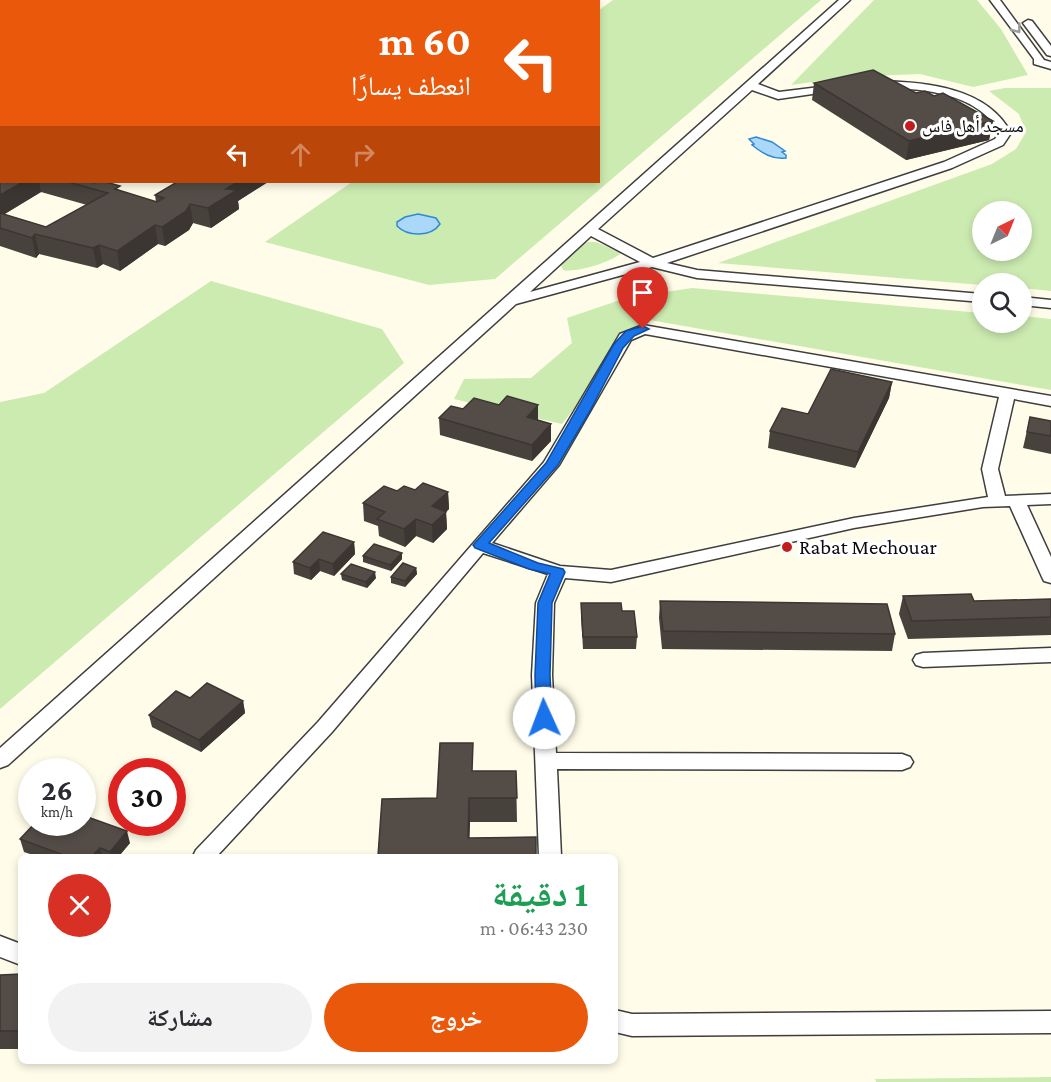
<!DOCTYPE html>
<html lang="ar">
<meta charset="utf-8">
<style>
body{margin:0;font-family:"Crimson Pro","Noto Naskh Arabic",serif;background:#f2f2f3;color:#2b2b33;direction:rtl;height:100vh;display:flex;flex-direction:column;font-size:22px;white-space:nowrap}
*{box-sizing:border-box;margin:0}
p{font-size:20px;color:#7c7c81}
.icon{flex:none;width:33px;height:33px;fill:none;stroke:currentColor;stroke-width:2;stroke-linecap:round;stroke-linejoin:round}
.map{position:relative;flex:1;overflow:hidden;direction:ltr}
.panel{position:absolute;left:18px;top:854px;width:600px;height:210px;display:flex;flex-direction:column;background:#fff;border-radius:9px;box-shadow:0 3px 9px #0003;direction:rtl}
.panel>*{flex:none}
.hud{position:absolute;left:0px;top:0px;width:600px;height:183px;box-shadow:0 3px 9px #0003;direction:rtl;background:#ea580c;color:#fff;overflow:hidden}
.needle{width:39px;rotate:43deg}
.buttons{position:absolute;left:972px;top:201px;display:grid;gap:12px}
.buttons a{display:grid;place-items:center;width:60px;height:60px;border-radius:50%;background:#fff;box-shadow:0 3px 9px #0003;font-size:30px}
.speed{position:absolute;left:18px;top:758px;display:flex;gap:12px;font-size:30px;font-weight:700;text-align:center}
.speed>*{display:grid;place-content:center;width:78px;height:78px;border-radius:50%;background:#fff;box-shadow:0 3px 9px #0003;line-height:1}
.speed small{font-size:15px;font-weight:400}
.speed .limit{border:9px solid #d22;background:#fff;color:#111}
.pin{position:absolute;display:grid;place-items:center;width:51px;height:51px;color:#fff;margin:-62px -26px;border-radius:50% 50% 50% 0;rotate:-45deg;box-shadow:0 0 6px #0007}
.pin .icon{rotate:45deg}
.me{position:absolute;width:66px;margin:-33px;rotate:358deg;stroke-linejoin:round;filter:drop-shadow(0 0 4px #0008)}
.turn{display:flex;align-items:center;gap:21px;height:126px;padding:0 30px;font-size:27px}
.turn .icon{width:78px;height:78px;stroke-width:2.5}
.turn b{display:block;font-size:42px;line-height:51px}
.lanes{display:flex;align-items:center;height:57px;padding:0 30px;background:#0003;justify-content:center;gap:30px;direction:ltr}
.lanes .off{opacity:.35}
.round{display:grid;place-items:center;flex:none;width:63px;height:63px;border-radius:32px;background:#f2f2f3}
.overview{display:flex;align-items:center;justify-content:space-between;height:102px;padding:0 30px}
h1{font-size:36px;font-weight:700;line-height:45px;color:#1e9e55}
.primary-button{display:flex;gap:12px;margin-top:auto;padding:12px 30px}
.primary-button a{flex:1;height:69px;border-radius:36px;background:#ea580c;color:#fff;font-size:24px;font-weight:700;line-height:69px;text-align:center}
.primary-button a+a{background:#f2f2f3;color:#2b2b33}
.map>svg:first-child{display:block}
.green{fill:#ccebb1;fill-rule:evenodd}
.water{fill:#abd8f9;stroke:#2e8ad4;stroke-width:1.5}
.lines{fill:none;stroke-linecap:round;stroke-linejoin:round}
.street-casing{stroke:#3e3e3e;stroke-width:3}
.street{fill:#fff;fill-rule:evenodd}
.wall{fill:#48423d;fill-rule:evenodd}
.shaded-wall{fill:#3b3632}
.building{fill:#544d47;stroke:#3b3632;stroke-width:1.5}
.oneway{stroke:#9d9d9d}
.route{fill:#1a73e8;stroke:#114b97;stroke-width:1.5}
.poi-dot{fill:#c21d1c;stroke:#fff;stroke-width:2}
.labels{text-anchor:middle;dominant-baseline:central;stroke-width:6;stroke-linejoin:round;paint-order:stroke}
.far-poi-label{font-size:18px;fill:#0b0b0b;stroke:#fff;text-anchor:start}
.poi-label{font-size:21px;fill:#0b0b0b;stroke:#fff;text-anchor:start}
</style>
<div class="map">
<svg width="1051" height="1082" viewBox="0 0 1051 1082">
<rect width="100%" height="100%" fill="#fffce9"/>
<!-- green -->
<path class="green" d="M0,0H301L2,2L0,155Z
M613,0H821L495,279L429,285L265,242L352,182H598L599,10Z
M874,0H977L1001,29L1028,75L973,87L920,74L846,77L791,85Z
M1005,88H1051V291L1022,288V284L982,285L718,263L992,164L1016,149L1026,132L1019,114L989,91ZM982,212H1022V250H982Z
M588,242H596L621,253C612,262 576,273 563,270L561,265L584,243Z
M211,281L382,329L404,363L0,709V402L44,393Z
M692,288L982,313V322H1022V316L1051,319V390L644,319L562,424L454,399L464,379L531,378L572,343L567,318L626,298Z
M1051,1077V1082H876L875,1079Z"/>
<!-- water -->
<path class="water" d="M756,137L772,142L785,151L782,152L786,155V158C773,160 762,153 752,145L754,144L749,139Z
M418,214L436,218L440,224C431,237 408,237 397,226V222L405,217Z"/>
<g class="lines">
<!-- street casing -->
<g class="street-casing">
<path id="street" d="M839,0H850L758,84L779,92L836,85L840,86V90L778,99L752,90L598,229L653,258L944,162L995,139L999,133C978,91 919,89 878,87L872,84L878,81C925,82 987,87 1011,133L1003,145L952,168L667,263L697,270L982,294V302L697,278L652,267L516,304L8,765L0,768V748ZM591,236L640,262L530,292Z
M990,0H1000L1044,60L1051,62V69L1034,64V59Z
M1028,20L1032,21L1051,46V56L1047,55L1023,23Z
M1022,297L1051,300V308L1022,305Z
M643,325L1051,396V406L1014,399L998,469L1005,496L1051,494V504L1027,505L1051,557V583L1044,581L1042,577L1010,506L983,507L854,528L611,582L565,578L554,603L552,675L556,753L902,754L910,757L913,762L910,767L902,770L557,769L561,856H539L532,675L536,603L548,574L483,553L332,732L217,856H193L196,850L318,722L544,462L620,334ZM645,334L999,397L982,469L988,497L854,518L611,570L560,566L492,543L559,465L631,340Z
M1051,648V662L923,667L916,665L913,660L916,655L923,653Z
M0,936L21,944V965L0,957Z
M615,1010L632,1014L1051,1011V1033L632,1036L615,1032Z"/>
</g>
<!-- street -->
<use href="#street" class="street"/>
</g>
<!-- wall -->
<path class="wall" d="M814,83L934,96L993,121L989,140L906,160L812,100Z
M0,152L2,182H106L121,191L156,202L155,195L177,182H268L238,201L239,209L211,228L193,223L189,230L165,246L158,244L120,271L103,264L97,268L39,254L36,258L0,246ZM41,192L87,205L46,227L4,214Z
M892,382L889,398L855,468L768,448L770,431L808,414Z
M463,409L538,420L551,424V441L532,461L440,435L439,418Z
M1030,417L1051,421V454L1023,448Z
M415,490L448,492L449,509L446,512L447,529L433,543L416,536L405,547L379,536L378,526L364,521L363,503L397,491Z
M354,542L355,554L334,576L320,571L311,580L294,574L293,562Z
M402,553V559L391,571L363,562V556Z
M416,568L417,574L405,587L391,583V577Z
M341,574L376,578L367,588L342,580Z
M903,596L974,601L1051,599V635L908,639L899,614Z
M660,601L895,634L892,651L662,649L659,618Z
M581,603L622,611L637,637L636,649H583L581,615Z
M190,698L243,701L245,713L201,752L152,727L149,715Z
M474,771H516L517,822H470L469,838L378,856L437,798Z
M20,839L130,843L119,856H36L24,852Z
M21,974V1049H0V975Z"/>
<!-- shaded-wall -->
<path class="shaded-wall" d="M993,121L989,140L906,160L909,141Z
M23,182H39L41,192L0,217V195Z
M237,182H268L238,201L239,209L211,228L208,208L226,189Z
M190,204L193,223L189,230L165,246L162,227Z
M155,225L158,244L120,271L117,251Z
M35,234L39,254L36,258L32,238Z
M99,245L103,264L97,268L93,248Z
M892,382L889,398L855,468L858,452Z
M538,405V421L527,417Z
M551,424V441L532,461V445Z
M448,492L449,509L433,524L432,506Z
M446,512L447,529L433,543L432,525Z
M416,519V536L405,547L404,529Z
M354,542L355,554L334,576L333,564Z
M402,553V559L391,571L390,565Z
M319,559L320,571L311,580L310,568Z
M416,568L417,574L405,587V581Z
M375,572L376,578L367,588L366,582Z
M243,701L245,713L201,752L199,740Z
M469,798L470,822L469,856L468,838Z
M127,831L130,843L119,856H111L110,852Z
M100,848L102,856H92Z"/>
<!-- building -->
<path class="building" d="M873,70L916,93L925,91L934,96L943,93L993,121L909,141L814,83Z
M0,152L2,153V182H23L0,195Z
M68,182H91L95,183L96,182H106L120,186L115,189L157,202L164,198L155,195L177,182H237L226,189L237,190L208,208L190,204L186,211L162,227L155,225L117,251L99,245L93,248L35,234L32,238L0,228V213L46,227L108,193Z
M831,369L892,382L858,452L770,431L782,408L808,414Z
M507,396L538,405L527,417L551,424L532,445L439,418L451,406L463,409L474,398L499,405Z
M1030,417L1051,421V436L1027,432Z
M423,483L448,492L432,506L446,512L432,525L416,519L404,529L377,519L385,512L363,503L384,486L397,491L404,486L415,490Z
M323,532L354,542L333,564L319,559L310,568L293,562Z
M374,544L402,553L390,565L363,556Z
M403,563L416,568L405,581L391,577Z
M351,564L375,572L366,582L341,574Z
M971,594L974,601L1051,599V617L912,621L903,596Z
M660,601L887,604L895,634L663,631Z
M581,603H621L622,611H634L637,637H583Z
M207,683L243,701L199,740L149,715L176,691L190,698Z
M440,743H473L472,771H516L517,798H469L468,838L536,837V856H378L382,799L437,798Z
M82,815L127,831L110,852L100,848L92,856H66L20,839L36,822H82Z
M21,974V1031H0V975Z"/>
<!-- one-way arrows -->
<defs><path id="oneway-chevron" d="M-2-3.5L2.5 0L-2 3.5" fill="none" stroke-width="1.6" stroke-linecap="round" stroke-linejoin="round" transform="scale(1.5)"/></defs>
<use class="oneway" href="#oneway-chevron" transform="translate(1017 29) rotate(53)"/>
<!-- route -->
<path class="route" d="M643,326L649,329L634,336L623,348L590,411L558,465L489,543L538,563L563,569L565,572L552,603L550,675L552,718L550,722H539L536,718L535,675L538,603L550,574L529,569L475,548L473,545L546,463L614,344L626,331Z"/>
<!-- markers -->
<g class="poi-dot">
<circle cx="910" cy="126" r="6"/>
<circle cx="787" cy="547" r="6"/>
</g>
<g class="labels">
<!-- far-poi labels -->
<g class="far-poi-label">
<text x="922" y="126">مسجد أهل فاس</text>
</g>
<!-- poi labels -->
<g class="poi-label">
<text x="799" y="547">Rabat Mechouar</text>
</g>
</g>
</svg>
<div class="buttons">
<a><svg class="needle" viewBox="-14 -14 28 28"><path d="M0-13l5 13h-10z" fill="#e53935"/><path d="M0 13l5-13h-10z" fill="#7c7c81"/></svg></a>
<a><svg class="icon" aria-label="search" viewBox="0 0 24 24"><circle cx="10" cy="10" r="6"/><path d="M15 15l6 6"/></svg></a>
</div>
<div class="speed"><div>26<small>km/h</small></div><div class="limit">30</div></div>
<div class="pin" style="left:643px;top:329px;background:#d93025"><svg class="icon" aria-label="arrive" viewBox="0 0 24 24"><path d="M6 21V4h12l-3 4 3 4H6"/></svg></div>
<svg class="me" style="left:544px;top:718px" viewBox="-20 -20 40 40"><circle r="19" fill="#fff"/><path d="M0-13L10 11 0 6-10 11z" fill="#1a73e8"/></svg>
<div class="hud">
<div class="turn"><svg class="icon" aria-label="left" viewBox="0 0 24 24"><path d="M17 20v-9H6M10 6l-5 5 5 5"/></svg><div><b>60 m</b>انعطف يسارًا</div></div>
<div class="lanes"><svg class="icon" aria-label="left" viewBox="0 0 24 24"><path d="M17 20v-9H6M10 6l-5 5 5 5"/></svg><svg class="icon off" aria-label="ahead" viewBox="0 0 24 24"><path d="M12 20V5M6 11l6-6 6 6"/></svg><svg class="icon off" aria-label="right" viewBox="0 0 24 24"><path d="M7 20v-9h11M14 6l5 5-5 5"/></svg></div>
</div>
<section class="panel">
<div class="overview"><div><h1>1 دقيقة</h1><p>230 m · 06:43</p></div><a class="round" style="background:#d93025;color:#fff"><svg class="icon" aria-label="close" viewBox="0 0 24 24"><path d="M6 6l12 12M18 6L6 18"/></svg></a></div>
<div class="primary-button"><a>خروج</a><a>مشاركة</a></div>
</section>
</div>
